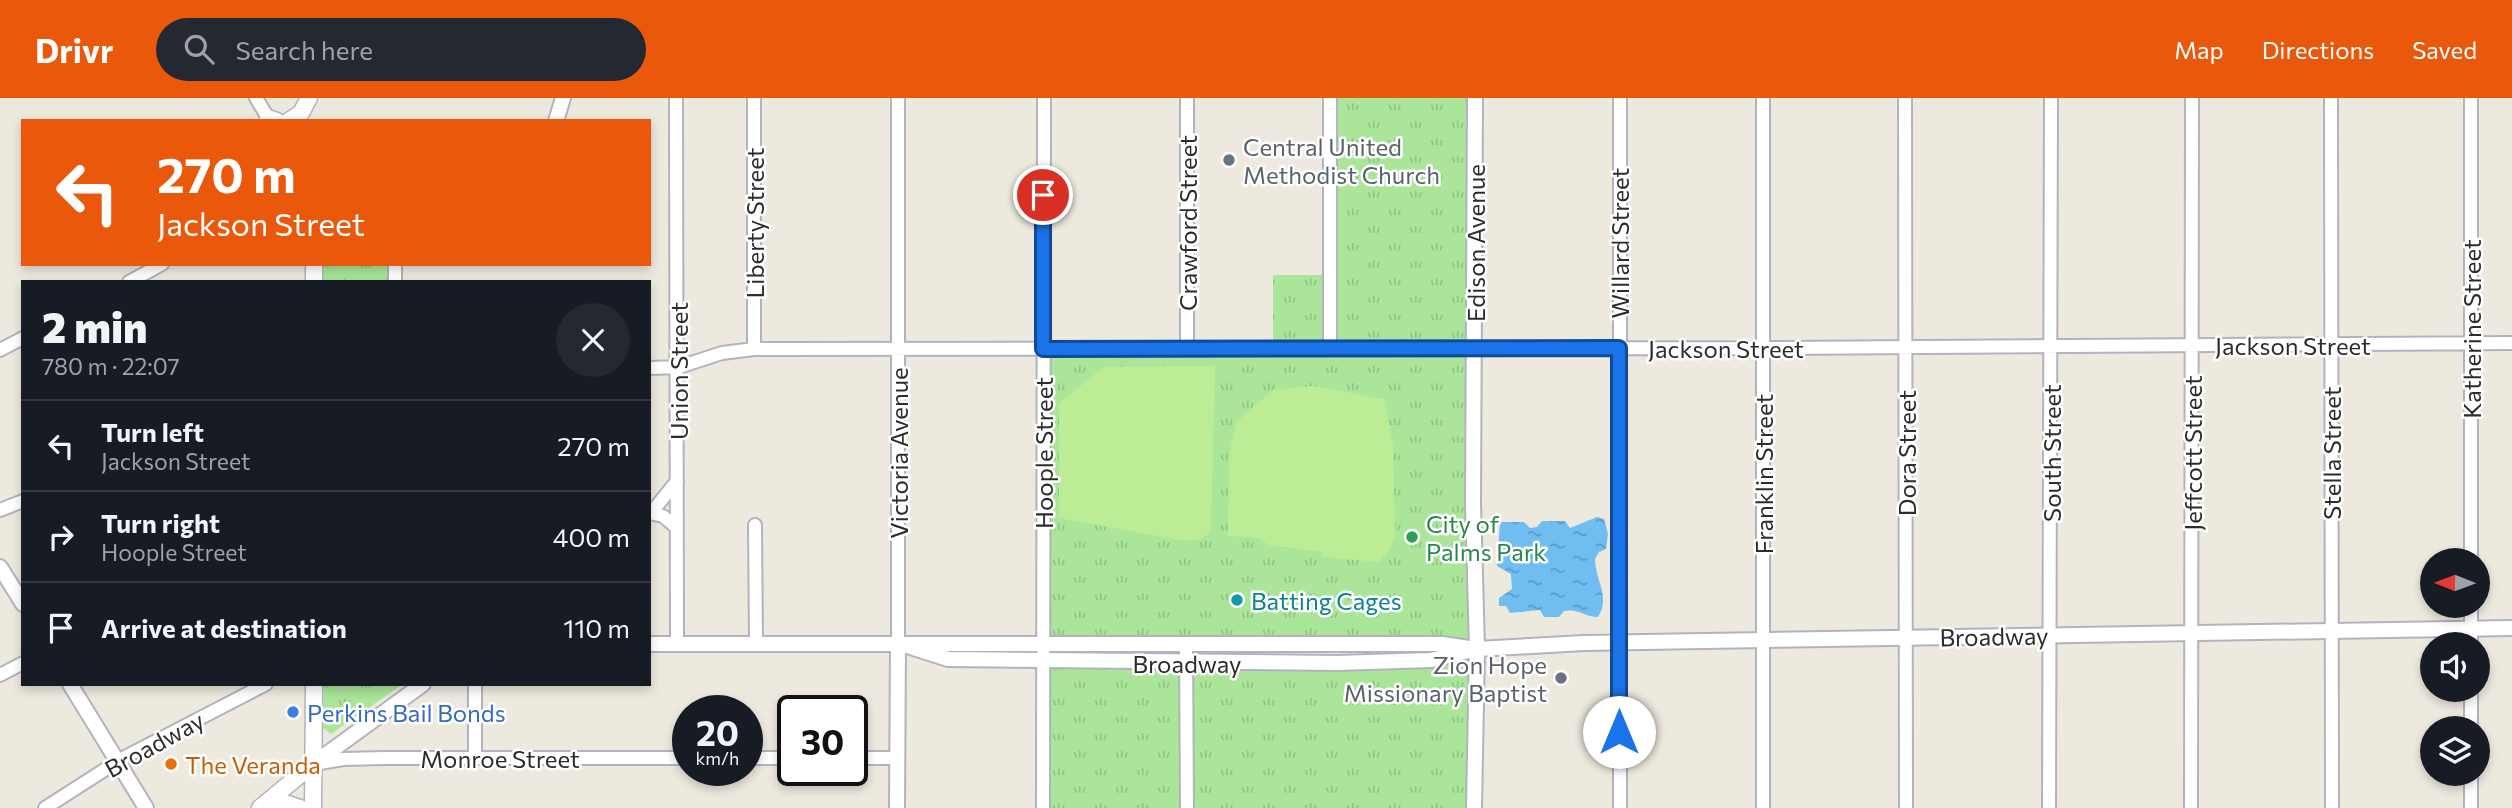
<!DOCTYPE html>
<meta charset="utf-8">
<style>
body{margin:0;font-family:Commissioner,sans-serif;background:#242831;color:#f1f3f6;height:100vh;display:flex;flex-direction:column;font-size:26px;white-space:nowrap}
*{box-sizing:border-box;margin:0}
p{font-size:23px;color:#9ea1a6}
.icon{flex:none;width:38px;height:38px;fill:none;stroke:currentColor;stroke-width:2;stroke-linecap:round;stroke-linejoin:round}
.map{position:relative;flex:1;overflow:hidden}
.details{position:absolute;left:21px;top:182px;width:630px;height:406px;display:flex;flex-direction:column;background:#171b24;border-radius:0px;box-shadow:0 4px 10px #0003}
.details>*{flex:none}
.banner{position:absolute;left:21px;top:21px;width:630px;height:147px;border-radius:0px;box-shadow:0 4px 10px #0003;background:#ea580c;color:#fff;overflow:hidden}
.needle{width:46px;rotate:271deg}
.controls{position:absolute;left:2420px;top:450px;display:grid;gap:14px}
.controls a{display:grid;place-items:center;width:70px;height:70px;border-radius:50%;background:#171b24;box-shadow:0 4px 10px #0003;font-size:35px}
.speed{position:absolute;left:672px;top:597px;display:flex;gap:14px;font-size:35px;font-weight:700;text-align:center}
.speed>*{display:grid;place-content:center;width:91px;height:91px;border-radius:50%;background:#171b24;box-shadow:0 4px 10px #0003;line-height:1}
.speed small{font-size:18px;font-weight:400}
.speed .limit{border:4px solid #111;border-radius:10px;background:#fff;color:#111}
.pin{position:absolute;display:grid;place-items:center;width:60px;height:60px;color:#fff;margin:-30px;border:4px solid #fff;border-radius:50%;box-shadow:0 2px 7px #0007}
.me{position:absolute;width:77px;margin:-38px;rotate:0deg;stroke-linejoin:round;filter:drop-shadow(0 0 5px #0008)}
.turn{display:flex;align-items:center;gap:24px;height:147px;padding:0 21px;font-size:32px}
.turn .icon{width:91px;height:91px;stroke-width:2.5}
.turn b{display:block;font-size:49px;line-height:60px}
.round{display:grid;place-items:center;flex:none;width:74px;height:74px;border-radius:37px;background:#242831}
.summary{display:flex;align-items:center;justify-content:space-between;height:119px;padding:0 21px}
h1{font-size:42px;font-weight:800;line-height:52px}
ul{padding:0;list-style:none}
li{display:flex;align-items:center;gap:21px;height:91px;padding:0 21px;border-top:2px solid #363941}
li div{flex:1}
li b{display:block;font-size:26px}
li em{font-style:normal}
header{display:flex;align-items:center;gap:42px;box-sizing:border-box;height:98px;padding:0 35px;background:#ea580c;color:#fff}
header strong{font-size:33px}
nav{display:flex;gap:38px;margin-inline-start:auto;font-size:24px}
.search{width:490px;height:63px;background:#242831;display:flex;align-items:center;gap:18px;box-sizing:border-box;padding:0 24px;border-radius:38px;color:#9ea1a6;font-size:26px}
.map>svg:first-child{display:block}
.park{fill:url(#park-tufts)}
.pitch{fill:#bcec96}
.water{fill:url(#water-ripples)}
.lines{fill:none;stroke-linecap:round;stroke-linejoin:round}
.minor-casing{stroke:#b2b2c0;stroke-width:16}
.tertiary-casing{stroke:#b2b2c0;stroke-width:18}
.secondary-casing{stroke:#b2b2c0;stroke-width:19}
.minor{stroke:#fff;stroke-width:12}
.tertiary{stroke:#fff;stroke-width:14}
.secondary{stroke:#fff;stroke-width:16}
.route-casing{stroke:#114b97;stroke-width:18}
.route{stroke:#1a73e8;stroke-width:12}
.worship-dot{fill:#6b7280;stroke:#fff;stroke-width:2.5}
.leisure-dot{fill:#2e9e5b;stroke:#fff;stroke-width:2.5}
.culture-dot{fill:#0f9aa8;stroke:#fff;stroke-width:2.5}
.shop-dot{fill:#3f7fe0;stroke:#fff;stroke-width:2.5}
.food-dot{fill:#e8710a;stroke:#fff;stroke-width:2.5}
.labels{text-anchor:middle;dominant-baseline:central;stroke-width:5;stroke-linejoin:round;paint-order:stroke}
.worship-label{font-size:24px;fill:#5b616d;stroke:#fff;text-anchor:start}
.street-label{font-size:24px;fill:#2c2c2c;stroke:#fff}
.leisure-label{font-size:24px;fill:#27864d;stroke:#fff;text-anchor:start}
.culture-label{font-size:24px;fill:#0d838f;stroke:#fff;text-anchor:start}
.shop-label{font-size:24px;fill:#366cbe;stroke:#fff;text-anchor:start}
.food-label{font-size:24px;fill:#c56008;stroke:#fff;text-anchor:start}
</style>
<header>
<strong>Drivr</strong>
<div class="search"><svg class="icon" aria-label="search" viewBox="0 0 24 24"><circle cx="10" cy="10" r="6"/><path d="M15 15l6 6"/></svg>Search here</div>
<nav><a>Map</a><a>Directions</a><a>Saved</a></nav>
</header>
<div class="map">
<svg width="2512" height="710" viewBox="0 0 2512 710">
<defs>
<pattern id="park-tufts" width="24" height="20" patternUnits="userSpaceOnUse" patternTransform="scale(1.75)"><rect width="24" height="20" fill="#aae59a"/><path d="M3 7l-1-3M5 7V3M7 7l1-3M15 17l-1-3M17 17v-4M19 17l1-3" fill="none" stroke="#92c585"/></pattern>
<pattern id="water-ripples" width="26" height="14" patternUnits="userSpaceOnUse" patternTransform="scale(1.75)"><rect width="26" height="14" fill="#70bdf1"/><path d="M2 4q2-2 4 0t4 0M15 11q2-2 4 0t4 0" fill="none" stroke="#5c9ac3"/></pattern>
</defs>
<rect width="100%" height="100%" fill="#eee9df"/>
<!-- park -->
<path class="park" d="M1332,0H1473L1472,249H1332Z
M314,166H395V184H314Z
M1273,177H1327V248H1273Z
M1472,253L1474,549L1045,545L1046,254Z
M1475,555L1472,710H1044L1046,567Z
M324,586H403L331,636L323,630Z"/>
<!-- pitch -->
<path class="pitch" d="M1215,268L1211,432C1204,444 1191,443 1179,442L1059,420V305L1104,269Z
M1313,288L1384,301L1393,348L1395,436L1390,452L1379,464L1322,459V454L1268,447L1260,440L1228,438L1229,358L1236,324L1273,292Z"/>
<!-- water -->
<path class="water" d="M1597,419L1604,421L1608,436L1606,451L1599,454L1595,461C1595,482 1611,499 1598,519C1585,519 1578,510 1564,513L1559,519H1544L1540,512L1510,515L1506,508H1499V500L1512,491L1511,476L1497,468L1500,424H1524L1530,430L1537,429L1542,423H1565L1570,430Z"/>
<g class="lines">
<!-- minor casing -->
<g class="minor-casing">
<path id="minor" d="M256,0L270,23
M676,0L677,546
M898,0V545
M1620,0V710
M1905,0L1906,710
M2331,0L2332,710
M2471,0V462
M395,166V184
M129,184L162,166
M754,251V0
M1187,251V0
M1330,251V0
M0,252L23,240
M649,270L679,269L722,255L754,251L1763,250L2512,245
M0,412L23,403
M649,415L663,418L677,430
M651,415L677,383
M755,427L756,546
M1186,546L1187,710
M2471,546V508
M0,577L23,565
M475,586V660
M2471,630V592
M747,660H793
M852,660H897
M314,666L343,661L385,660H688
M45,710L123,660L266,586
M1043,710L1044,0
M1763,710V0
M2049,710L2051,0
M2191,710L2192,0
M2471,710V676"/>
</g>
<!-- tertiary casing -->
<g class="tertiary-casing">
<path id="tertiary" d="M556,23L563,0
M0,469L23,506
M898,545L948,561L1337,565L1431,562L1477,551L1584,545L2512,530
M649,546H1442L1469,550
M70,586L146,710
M313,666L423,586
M897,710L898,545
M1474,710L1477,551L1473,405L1475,0"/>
</g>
<!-- secondary casing -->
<g class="secondary-casing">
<path id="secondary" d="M268,20L277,23
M289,23L301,15L309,0
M314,166V184
M264,708L288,706L300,710
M260,710L313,666
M313,710L314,586"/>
</g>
<!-- minor -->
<use href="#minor" class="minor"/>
<!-- tertiary -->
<use href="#tertiary" class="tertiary"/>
<!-- secondary -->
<use href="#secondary" class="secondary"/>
</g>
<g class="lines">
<!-- route casing -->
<g class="route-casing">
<path id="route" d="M1043,97V251L1619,250V634"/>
</g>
<!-- route -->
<use href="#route" class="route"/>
</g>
<!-- markers -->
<g class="worship-dot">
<circle cx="1229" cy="62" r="7"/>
<circle cx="1561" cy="580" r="7"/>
</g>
<circle class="leisure-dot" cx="1412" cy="439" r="7"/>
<circle class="culture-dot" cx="1237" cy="502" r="7"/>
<circle class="shop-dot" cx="293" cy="614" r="7"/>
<circle class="food-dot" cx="171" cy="666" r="7"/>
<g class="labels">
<!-- worship labels -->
<g class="worship-label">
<text x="1243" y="48">Central United<tspan x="1243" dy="28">Methodist Church</tspan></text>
<text x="1547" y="566" text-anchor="end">Zion Hope<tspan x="1547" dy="28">Missionary Baptist</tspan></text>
</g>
<!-- street labels -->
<g class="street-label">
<text transform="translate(754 125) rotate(-90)">Liberty Street</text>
<text transform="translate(1187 125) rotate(-90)">Crawford Street</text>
<text transform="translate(1475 145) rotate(-90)">Edison Avenue</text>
<text transform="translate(1619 145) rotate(-90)">Willard Street</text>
<text transform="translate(2471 231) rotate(-90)">Katherine Street</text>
<text x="2293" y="247">Jackson Street</text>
<text x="1726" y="250">Jackson Street</text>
<text transform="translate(678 273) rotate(-90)">Union Street</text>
<text transform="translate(898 355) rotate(-90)">Victoria Avenue</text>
<text transform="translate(1043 355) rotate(-90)">Hoople Street</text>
<text transform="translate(1906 355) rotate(-90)">Dora Street</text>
<text transform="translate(2051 355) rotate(-90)">South Street</text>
<text transform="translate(2192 355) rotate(-90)">Jeffcott Street</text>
<text transform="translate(2331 355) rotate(-90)">Stella Street</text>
<text transform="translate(1763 376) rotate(-90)">Franklin Street</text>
<text transform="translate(1994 538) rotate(-1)">Broadway</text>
<text x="1187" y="565">Broadway</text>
<text transform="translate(154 646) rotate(-29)">Broadway</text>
<text x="500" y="660">Monroe Street</text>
</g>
<!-- leisure labels -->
<g class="leisure-label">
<text x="1426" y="425">City of<tspan x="1426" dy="28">Palms Park</tspan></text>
</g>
<!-- culture labels -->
<g class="culture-label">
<text x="1251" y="502">Batting Cages</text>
</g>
<!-- shop labels -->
<g class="shop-label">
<text x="307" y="614">Perkins Bail Bonds</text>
</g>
<!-- food labels -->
<g class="food-label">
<text x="185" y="666">The Veranda</text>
</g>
</g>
</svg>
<div class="controls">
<a><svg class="needle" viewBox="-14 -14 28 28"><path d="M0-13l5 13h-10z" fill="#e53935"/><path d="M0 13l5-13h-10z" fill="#9ea1a6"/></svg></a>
<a><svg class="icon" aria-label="sound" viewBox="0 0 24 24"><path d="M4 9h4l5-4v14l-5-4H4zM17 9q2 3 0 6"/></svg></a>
<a><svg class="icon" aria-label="layers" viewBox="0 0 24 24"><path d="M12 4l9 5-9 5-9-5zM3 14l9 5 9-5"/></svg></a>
</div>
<div class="speed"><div>20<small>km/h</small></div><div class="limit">30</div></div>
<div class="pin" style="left:1043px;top:97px;background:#d93025"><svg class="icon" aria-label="arrive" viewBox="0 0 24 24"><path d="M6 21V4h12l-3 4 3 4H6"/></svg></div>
<svg class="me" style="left:1619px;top:634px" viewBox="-20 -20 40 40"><circle r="19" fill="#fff"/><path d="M0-13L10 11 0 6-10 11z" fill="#1a73e8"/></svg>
<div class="banner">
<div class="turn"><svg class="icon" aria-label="left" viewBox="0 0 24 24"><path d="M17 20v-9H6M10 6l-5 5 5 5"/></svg><div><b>270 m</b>Jackson Street</div></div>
</div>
<section class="details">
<div class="summary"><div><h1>2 min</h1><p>780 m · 22:07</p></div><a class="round"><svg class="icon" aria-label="close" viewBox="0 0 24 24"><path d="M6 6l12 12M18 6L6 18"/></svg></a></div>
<ul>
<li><svg class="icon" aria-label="left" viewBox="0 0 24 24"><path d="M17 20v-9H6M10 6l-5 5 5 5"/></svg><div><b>Turn left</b><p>Jackson Street</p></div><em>270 m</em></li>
<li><svg class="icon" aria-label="right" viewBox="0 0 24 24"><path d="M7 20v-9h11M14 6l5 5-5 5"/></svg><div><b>Turn right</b><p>Hoople Street</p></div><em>400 m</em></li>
<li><svg class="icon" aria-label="arrive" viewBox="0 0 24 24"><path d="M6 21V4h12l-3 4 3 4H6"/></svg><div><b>Arrive at destination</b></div><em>110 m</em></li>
</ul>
</section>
</div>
